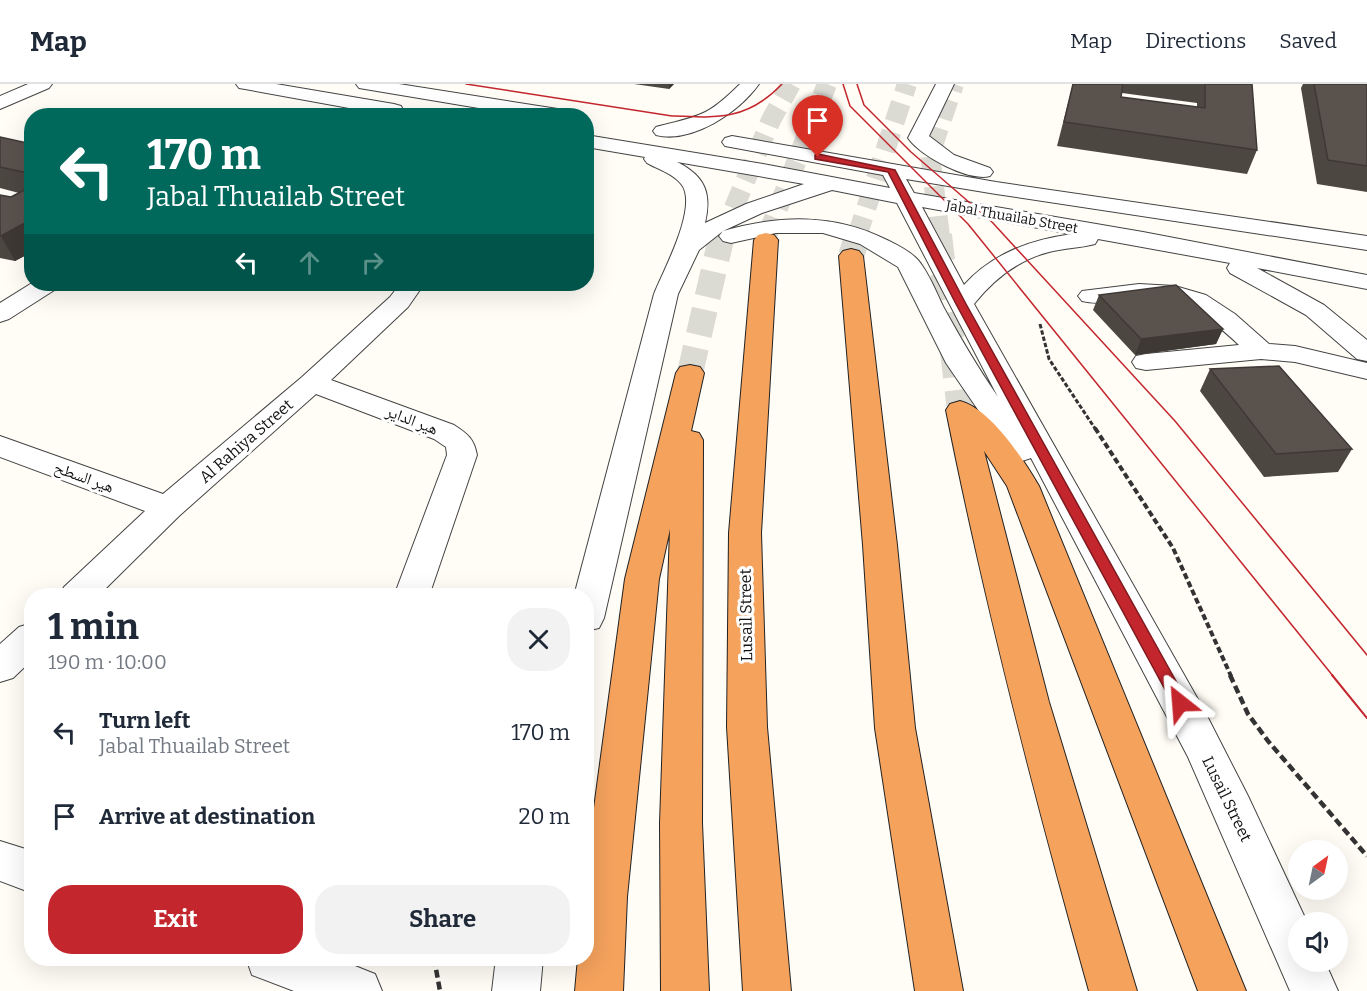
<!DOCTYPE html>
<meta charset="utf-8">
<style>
body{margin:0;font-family:Bitter,"Noto Naskh Arabic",serif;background:#f2f2f3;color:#1f2937;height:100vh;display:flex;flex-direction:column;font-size:22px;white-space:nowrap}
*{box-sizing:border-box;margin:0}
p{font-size:20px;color:#747a83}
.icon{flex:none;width:33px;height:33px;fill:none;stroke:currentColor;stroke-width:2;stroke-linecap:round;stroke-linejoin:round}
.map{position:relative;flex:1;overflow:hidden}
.side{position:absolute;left:24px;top:504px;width:570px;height:378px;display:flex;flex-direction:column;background:#fff;border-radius:24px;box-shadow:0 6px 24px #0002}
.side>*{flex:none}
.guide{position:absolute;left:24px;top:24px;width:570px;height:183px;border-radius:24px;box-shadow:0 6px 24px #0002;background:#00695c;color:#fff;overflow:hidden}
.needle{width:39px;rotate:33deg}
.tools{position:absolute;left:1288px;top:756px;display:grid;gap:12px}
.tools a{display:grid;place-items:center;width:60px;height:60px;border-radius:50%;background:#fff;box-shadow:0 6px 24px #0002;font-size:30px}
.pin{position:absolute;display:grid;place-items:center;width:51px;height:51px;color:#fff;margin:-62px -26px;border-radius:50% 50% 50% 0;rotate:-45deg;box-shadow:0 0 6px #0007}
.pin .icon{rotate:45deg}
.me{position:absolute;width:66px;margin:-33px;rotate:332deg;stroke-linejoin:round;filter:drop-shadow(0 0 4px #0008)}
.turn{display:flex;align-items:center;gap:21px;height:126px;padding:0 24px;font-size:27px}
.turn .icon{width:78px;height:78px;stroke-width:2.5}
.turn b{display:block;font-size:42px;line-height:51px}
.lanes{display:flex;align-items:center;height:57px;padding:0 24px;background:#0003;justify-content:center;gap:30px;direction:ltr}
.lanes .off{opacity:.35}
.round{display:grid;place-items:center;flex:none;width:63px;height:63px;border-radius:24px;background:#f2f2f3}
.head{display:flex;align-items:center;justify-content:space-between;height:102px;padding:0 24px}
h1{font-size:36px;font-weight:700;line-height:45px}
.primary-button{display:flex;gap:12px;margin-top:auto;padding:12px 24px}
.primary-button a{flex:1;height:69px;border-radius:24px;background:#c4262e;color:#fff;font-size:24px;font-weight:700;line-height:69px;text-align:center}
.primary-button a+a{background:#f2f2f3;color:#1f2937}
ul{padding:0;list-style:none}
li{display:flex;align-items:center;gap:18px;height:84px;padding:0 24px}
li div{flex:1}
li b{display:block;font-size:22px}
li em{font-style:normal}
header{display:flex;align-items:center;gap:36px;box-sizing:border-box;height:84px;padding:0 30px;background:#fff;border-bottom:2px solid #e0e1e3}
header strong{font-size:28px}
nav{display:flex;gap:33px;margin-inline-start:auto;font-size:21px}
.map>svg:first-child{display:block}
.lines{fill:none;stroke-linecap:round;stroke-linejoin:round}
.highway-tunnel-far1{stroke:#dbdad3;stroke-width:20;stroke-dasharray:20 10;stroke-linecap:butt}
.highway-tunnel{stroke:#dbdad3;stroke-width:26;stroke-dasharray:26 13;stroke-linecap:butt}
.minor-casing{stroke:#444;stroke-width:2}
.highway-casing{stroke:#222;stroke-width:2}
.path-far2{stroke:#333;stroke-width:3;stroke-dasharray:4.5 2;stroke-linecap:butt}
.path-far1{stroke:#333;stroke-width:4;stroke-dasharray:6 3;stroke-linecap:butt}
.path{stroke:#333;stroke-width:4.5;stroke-dasharray:8 4;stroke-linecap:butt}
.minor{fill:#fff;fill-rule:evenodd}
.highway{fill:#f5a25d;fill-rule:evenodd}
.tram-far1{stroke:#c4262e;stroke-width:1.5}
.tram{stroke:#c4262e;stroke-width:2}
.wall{fill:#4d4742;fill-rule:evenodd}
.shaded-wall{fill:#3f3936}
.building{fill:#5a524d;stroke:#3f3936;stroke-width:1.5}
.route{fill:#c4262e;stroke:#7f191e;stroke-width:1.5}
.labels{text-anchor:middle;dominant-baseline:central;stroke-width:6;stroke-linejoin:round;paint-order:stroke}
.far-street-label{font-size:14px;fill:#111;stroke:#fff}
.street-label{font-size:16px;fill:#111;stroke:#fff}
</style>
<header>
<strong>Map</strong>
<nav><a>Map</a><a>Directions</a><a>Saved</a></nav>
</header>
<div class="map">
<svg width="1367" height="907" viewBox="0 0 1367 907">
<rect width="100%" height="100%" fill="#fffdf5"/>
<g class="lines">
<!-- highway-tunnel-far1 -->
<path class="highway-tunnel-far1" d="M722,152L771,36L791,0
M767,152L827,0
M857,152L907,0
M940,152L930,70L954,0"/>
<!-- highway-tunnel -->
<path class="highway-tunnel" d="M939,151L960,326
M766,156L768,151
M851,172L858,151
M690,289L722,151"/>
<!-- minor casing -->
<g class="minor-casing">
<path id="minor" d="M28,0H52L49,4L0,25V12Z
M236,0H276L394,20L401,22L403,26L401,30L393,32L245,5L239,4Z
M356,0H399L564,26L571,28L573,32H526L365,5L359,4Z
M740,0H759C739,28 692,60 656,51L653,47L656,43C699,32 707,33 740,0Z
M936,0H954L929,52L954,71L990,84L993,88L990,92C969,98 920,72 908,54Z
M586,51L763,80L890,104L883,91L725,62L722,58L725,54L732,52L996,98L1367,152V166L996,110L906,95L914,109L1143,148L1367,191V205L1257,184L1324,221L1367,256V277L1357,275L1306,231L1230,189L1227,184L1230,179L1098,155L1095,160C1080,164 1064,164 1049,168C1018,176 994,195 974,220L1204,626L1248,712L1307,838H1299V878H1325L1338,907H1290L1188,673L1031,374L1022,377L1011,374L946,279L898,183L860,160L823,149H776L731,159L723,157L719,152L723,147L699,166L678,210L604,534L599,544L586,547V512H574L654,210C663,187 698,124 682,101C674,90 658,85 647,79L644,75L645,73L586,63ZM677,78L804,100L746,120L705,139C712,109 705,92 677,78ZM832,106L897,119L998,313C978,284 961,255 944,224C936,208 929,189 918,176C910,167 897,161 887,156C834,129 779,131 723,147L762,129ZM922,123L1072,150C1030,156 993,169 964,201Z
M32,199L59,200L56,205L9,235L0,238V219Z
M400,200H424L408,223L331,296L454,341C468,350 474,355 477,371L429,512H394L447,371L446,363L434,355L316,310L179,432L98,512H59L64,503L145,427L0,373V352L163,410L302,293L390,213Z
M1139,200L1175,202L1206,211L1235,230L1269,260L1295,262L1367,279V295L1295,278L1261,275L1146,286L1136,284L1132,278L1136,272L1146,270L1239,261C1203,227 1179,212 1128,216C1113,217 1097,221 1082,217L1078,212L1082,207Z
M32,539V576L13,594L0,598V560L19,543Z
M0,757L32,767V809L0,797Z
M246,874H335L375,890L382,907H294L252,891Z
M496,874H543L540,907H492Z"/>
</g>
<!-- highway casing -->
<g class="highway-casing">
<path id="highway" d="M766,149L774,151L778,156L761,449L767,643L791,907H743L727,643L729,449L754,156L758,151Z
M851,165L859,167L863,172L897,461L915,644L963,907H915L875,644L863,461L839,172L843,167Z
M690,281L700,283L704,289L691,347L699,349L703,356L702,739L709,907H661L660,739L670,445L659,495L627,813L623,907H575L578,874H586V783L625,495L676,289L680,283Z
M960,317C991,325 1023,375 1039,402L1246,907H1198L1007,402L984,367L1049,618L1137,907H1089C1035,715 985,522 946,326L950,320Z"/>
</g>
<!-- path-far2 -->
<path class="path-far2" d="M1040,240L1049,275L1096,346"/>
<!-- path-far1 -->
<path class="path-far1" d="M1095,344L1173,464L1231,592"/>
<!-- path -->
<path class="path" d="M1230,591L1248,630L1268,657L1367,772
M434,874L440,907"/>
<!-- minor -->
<use href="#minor" class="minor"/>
<!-- highway -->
<use href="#highway" class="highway"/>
<!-- tram-far1 -->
<path class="tram-far1" d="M466,0L672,32C718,34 748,36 782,0
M843,0L850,22L968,140L1333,592
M857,0L864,21L911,68L992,138L1175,337L1367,571"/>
<!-- tram -->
<path class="tram" d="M1332,591L1367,634"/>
</g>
<!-- wall -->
<path class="wall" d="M634,0H674L669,5Z
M1073,0H1252L1257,66L1247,90L1057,62ZM1122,9L1197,19V23L1121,13Z
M1303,0H1367V108L1317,100L1301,4Z
M0,53L32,60V168L15,177L0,174V111L11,113L19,109L0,104Z
M1099,211L1223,245L1216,260L1135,271L1093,226Z
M1210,285L1352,365L1338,388L1264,393L1200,307Z"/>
<!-- shaded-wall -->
<path class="shaded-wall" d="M669,0H674L669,5Z
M32,135V168L15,177L1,152Z
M1223,245L1216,260L1135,271L1141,255Z"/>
<!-- building -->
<path class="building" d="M1073,0H1123L1121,13L1205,24V0H1252L1257,66L1064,38Z
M1314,0H1367V82L1328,76Z
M0,53L32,60V90L0,83Z
M32,102V135L1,152L0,151V111L11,113Z
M1176,201L1223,245L1141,255L1099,211Z
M1279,282L1352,365L1276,370L1210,285Z"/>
<!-- route -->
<path class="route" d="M818,70L895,86L966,220L1186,615L1188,619L1186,624L1180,626L1175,624L956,220L888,88L815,75V71Z"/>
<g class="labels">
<!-- far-street labels -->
<g class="far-street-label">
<text transform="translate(1012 133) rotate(10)">Jabal Thuailab Street</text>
</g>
<!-- street labels -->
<g class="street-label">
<text transform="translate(412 336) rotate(21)">هير الداير</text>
<text transform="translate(246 357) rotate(-41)">Al Rahiya Street</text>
<text transform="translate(84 393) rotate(20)">هير السطح</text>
<text transform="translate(746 531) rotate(-91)">Lusail Street</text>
<text transform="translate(1227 715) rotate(64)">Lusail Street</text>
</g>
</g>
</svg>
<div class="tools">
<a><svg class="needle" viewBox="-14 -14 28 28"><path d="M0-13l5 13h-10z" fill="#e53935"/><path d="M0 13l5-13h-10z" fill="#747a83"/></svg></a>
<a><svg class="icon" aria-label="sound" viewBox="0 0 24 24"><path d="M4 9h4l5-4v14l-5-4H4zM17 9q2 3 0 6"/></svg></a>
</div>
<div class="pin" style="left:818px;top:73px;background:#d93025"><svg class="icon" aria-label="arrive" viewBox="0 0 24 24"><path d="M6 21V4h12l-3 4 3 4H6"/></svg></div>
<svg class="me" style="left:1180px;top:619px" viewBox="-20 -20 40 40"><path d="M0-17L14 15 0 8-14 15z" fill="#c4262e" stroke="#fff" stroke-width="4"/></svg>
<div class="guide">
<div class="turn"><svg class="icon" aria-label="left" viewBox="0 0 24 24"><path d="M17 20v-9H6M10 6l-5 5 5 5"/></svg><div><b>170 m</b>Jabal Thuailab Street</div></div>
<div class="lanes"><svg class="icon" aria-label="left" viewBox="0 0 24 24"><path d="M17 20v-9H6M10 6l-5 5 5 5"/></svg><svg class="icon off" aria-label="ahead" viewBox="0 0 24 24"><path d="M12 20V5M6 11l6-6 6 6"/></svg><svg class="icon off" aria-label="right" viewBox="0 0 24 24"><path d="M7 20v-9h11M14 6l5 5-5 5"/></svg></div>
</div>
<section class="side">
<div class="head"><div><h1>1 min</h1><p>190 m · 10:00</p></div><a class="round"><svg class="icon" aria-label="close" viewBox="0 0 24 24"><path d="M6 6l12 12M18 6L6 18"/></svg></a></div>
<ul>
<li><svg class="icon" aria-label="left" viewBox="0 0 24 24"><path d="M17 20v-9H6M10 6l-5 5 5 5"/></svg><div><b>Turn left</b><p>Jabal Thuailab Street</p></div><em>170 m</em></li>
<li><svg class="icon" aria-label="arrive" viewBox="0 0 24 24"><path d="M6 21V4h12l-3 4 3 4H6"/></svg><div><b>Arrive at destination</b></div><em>20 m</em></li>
</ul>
<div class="primary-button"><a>Exit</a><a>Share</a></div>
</section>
</div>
